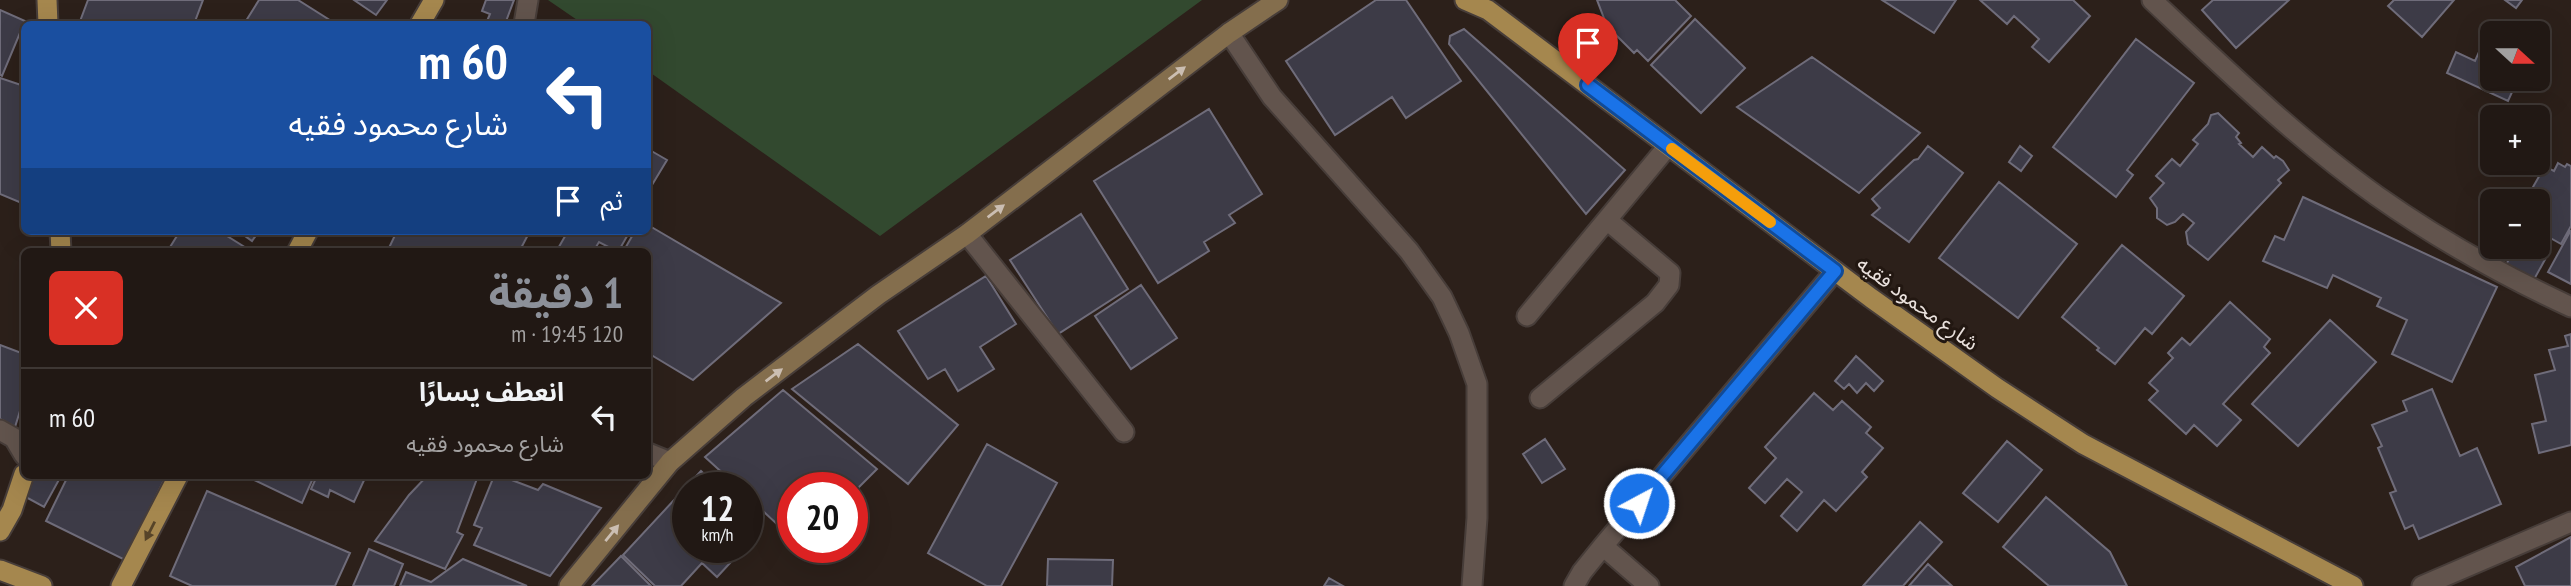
<!DOCTYPE html>
<html lang="ar">
<meta charset="utf-8">
<style>
body{margin:0;font-family:"PT Sans Narrow","Noto Sans Arabic",sans-serif;background:#29211d;color:#f1f3f6;direction:rtl;height:100vh;display:flex;flex-direction:column;font-size:26px;white-space:nowrap}
*{box-sizing:border-box;margin:0}
p{font-size:23px;color:#a2a0a0}
.icon{flex:none;width:38px;height:38px;fill:none;stroke:currentColor;stroke-width:2;stroke-linecap:round;stroke-linejoin:round}
.map{position:relative;flex:1;overflow:hidden;direction:ltr}
.details{position:absolute;left:21px;top:248px;width:630px;height:231px;display:flex;flex-direction:column;background:#211814;border-radius:10px;box-shadow:0 7px 28px #0002,0 0 0 2px #3e3734;direction:rtl}
.details>*{flex:none}
.top-card{position:absolute;left:21px;top:21px;width:630px;height:214px;border-radius:10px;box-shadow:0 7px 28px #0002,0 0 0 2px #3e3734;direction:rtl;background:#1a4fa0;color:#fff;overflow:hidden}
.needle{width:46px;rotate:111deg}
.buttons{position:absolute;left:2480px;top:21px;display:grid;gap:14px}
.buttons a{display:grid;place-items:center;width:70px;height:70px;border-radius:10px;background:#211814;box-shadow:0 7px 28px #0002,0 0 0 2px #3e3734;font-size:35px}
.speed{position:absolute;left:672px;top:472px;display:flex;gap:14px;font-size:35px;font-weight:700;text-align:center}
.speed>*{display:grid;place-content:center;width:91px;height:91px;border-radius:50%;background:#211814;box-shadow:0 7px 28px #0002,0 0 0 2px #3e3734;line-height:1}
.speed small{font-size:18px;font-weight:400}
.speed .limit{border:10px solid #d22;background:#fff;color:#111}
.pin{position:absolute;display:grid;place-items:center;width:60px;height:60px;color:#fff;margin:-72px -30px;border-radius:50% 50% 50% 0;rotate:-45deg;box-shadow:0 0 7px #0007}
.pin .icon{rotate:45deg}
.me{position:absolute;width:77px;margin:-38px;rotate:40deg;stroke-linejoin:round;filter:drop-shadow(0 0 5px #0008)}
.turn{display:flex;align-items:center;gap:24px;height:147px;padding:0 28px;font-size:32px}
.turn .icon{width:91px;height:91px;stroke-width:2.5}
.turn b{display:block;font-size:49px;line-height:60px}
.then{display:flex;align-items:center;height:66px;padding:0 28px;background:#0003;gap:14px;font-size:26px}
.round{display:grid;place-items:center;flex:none;width:74px;height:74px;border-radius:10px;background:#29211d}
.headline{display:flex;align-items:center;justify-content:space-between;height:119px;padding:0 28px}
h1{font-size:42px;font-weight:700;line-height:52px;color:#8c9099}
ul{padding:0;list-style:none}
li{display:flex;align-items:center;gap:21px;height:98px;padding:0 28px;border-top:2px solid #3e3734}
li div{flex:1}
li b{display:block;font-size:26px}
li em{font-style:normal}
.map>svg:first-child{display:block}
.green{fill:#32492f}
.building{fill:#3d3b47;stroke:#6f6c7a;stroke-width:2}
.lines{fill:none;stroke-linecap:round;stroke-linejoin:round}
.service-casing{stroke:#473d39;stroke-width:23}
.minor-casing{stroke:#473d39;stroke-width:23}
.secondary-casing{stroke:#473d39;stroke-width:23}
.primary-casing{stroke:#473d39;stroke-width:23}
.service{stroke:#62544d;stroke-width:19}
.minor{stroke:#62544d;stroke-width:19}
.secondary{stroke:#846e4d;stroke-width:19}
.primary{stroke:#a5874e;stroke-width:19}
.oneway{fill:#cbbeb2}
.oneway2{fill:#564429}
.route-casing{stroke:#114b97;stroke-width:18}
.route{stroke:#1a73e8;stroke-width:12}
.slow{stroke:#f59e0b;stroke-width:12}
.labels{text-anchor:middle;dominant-baseline:central;stroke-width:6;stroke-linejoin:round;paint-order:stroke}
.street-label{font-size:21px;fill:#eae1dd;stroke:#221711}
</style>
<div class="map">
<svg width="2571" height="586" viewBox="0 0 2571 586">
<rect width="100%" height="100%" fill="#2c201a"/>
<!-- green -->
<path class="green" d="M548,0H1202L880,236L648,71V24H583Z"/>
<!-- building -->
<path class="building" d="M88,0H203L194,24H79Z
M259,0H298L336,24H244Z
M354,0H387L376,15Z
M486,0H514L505,24L487,21L490,14L482,11Z
M1376,0H1406L1461,81L1406,118L1392,97L1335,135L1286,61Z
M1597,0H1675L1691,16L1648,61L1637,50L1634,53L1604,23L1605,21Z
M1882,0H1956L1934,33Z
M1980,0H2073L2090,16L2049,62L2032,47L2039,39L2014,16L2007,24Z
M2213,0H2289L2236,48L2202,10Z
M2394,0H2454L2422,37L2388,6Z
M2505,0H2522L2516,8Z
M0,10L25,21L2,76L0,75Z
M1695,19L1745,68L1701,113L1651,65Z
M1464,29L1625,170L1586,214L1449,44L1450,36Z
M2136,39L2194,83L2127,170L2133,175L2116,197L2053,147Z
M2483,43L2492,47V79H2518L2508,101L2447,73L2456,52L2475,61Z
M1812,57L1920,133L1859,193L1737,107Z
M0,78L24,86V204L0,194Z
M1209,109L1262,194L1229,215L1235,223L1204,242L1209,251L1158,283L1094,181Z
M2218,113L2239,133L2236,137L2241,143L2239,144L2253,157L2262,147L2274,158L2276,156L2283,161L2289,170L2278,180L2281,183L2208,260L2188,244L2186,232L2194,223L2183,214L2175,222L2167,225L2157,218V208L2150,198L2164,183L2156,176L2172,159L2180,166L2198,144L2193,140L2208,124L2211,115Z
M1928,146L1963,173L1909,242L1872,215L1880,208L1872,199L1914,160L1918,159Z
M2020,146L2032,156L2021,171L2009,162Z
M648,149L667,160L649,190L648,189Z
M2558,163L2565,167L2567,164L2571,166V226L2561,244L2538,231V201H2525L2545,166L2554,171Z
M1999,182L2077,244L2018,318L1939,258Z
M2303,197L2497,287L2452,382L2392,354L2407,320L2377,306L2381,298L2333,275L2327,288L2263,261L2275,236L2284,240Z
M1081,214L1128,289L1058,334L1010,260Z
M648,225L781,303L693,380L648,353V252H623L635,231H648Z
M2571,230V284L2548,272Z
M180,231H219L251,251L167,252Z
M238,231H259L252,241Z
M397,231H530L519,252H387Z
M568,231H630L618,252L599,242L593,252H556Z
M2122,245L2184,296L2152,334L2145,328L2115,364L2097,350L2099,348L2062,317Z
M2492,245L2509,247L2499,261L2487,253Z
M2516,247H2531L2547,256L2532,283L2504,268Z
M986,276L1016,324L980,347L994,369L958,391L945,369L928,379L898,331Z
M1141,285L1177,338L1131,369L1095,316Z
M2230,302L2270,339L2264,347L2270,353L2223,404L2241,420L2217,446L2194,425L2186,434L2149,400L2158,391L2149,383L2173,358L2168,353L2182,338L2190,345Z
M2330,320L2376,362L2298,446L2252,404Z
M2571,334V445L2539,453L2532,424L2546,421L2535,375L2555,370L2549,350L2568,346L2565,336Z
M858,344L958,425L908,484L792,389Z
M0,345L24,354V398L15,427L0,419Z
M1856,356L1883,381L1874,391L1866,383L1857,393L1849,384L1844,389L1835,381Z
M2432,389L2460,456L2477,448L2501,504L2419,539L2413,525L2405,529L2390,493L2396,491L2378,448L2382,446L2372,425L2407,411L2403,401Z
M783,390L877,469L852,494V488H793V539L747,496V488H739L705,457Z
M1814,393L1833,410L1842,401L1871,427L1866,433L1883,448L1862,472L1867,477L1836,511L1824,500L1797,531L1781,516L1802,492L1787,479L1765,503L1749,488L1776,458L1765,447Z
M1545,439L1565,469L1542,483L1523,454Z
M2007,441L2042,470L1998,522L1963,493Z
M987,444L1057,483L1001,586H987L928,553Z
M701,471L719,488H688V548H744L717,577L702,563L681,586H655L623,555Z
M35,476H61L44,507L24,496Z
M68,476H166L125,560L46,521Z
M246,476H314L302,503Z
M317,476H366L354,502L330,490L328,497L311,489Z
M427,476H478L457,532L463,535L445,569L375,541L409,495Z
M494,476H501L538,490L543,484L601,508L550,576L474,545L482,528L474,525Z
M207,491L350,553L335,586H192L170,576Z
M2046,497L2110,552L2127,586H2049L2003,547Z
M747,515L762,529L747,544Z
M1920,522L1942,542L1903,586H1863Z
M2571,537V586H2525L2516,567Z
M369,549L403,564L394,586H353Z
M621,556L651,586H592Z
M463,559L527,586H400L406,572L431,582Z
M1048,559L1113,560L1112,586H1047Z
M1928,564L1952,586H1909Z
M1329,578L1343,586H1324Z"/>
<g class="lines">
<!-- service casing -->
<g class="service-casing">
<path id="service" d="M524,24L528,0
M967,234L1124,432
M1527,316L1668,146
M1540,398L1655,303L1669,285L1670,273L1607,220
M1603,546L1649,586
M1574,586L1582,572L1603,546L1835,271"/>
</g>
<!-- minor casing -->
<g class="minor-casing">
<path id="minor" d="M2152,0C2224,68 2296,138 2377,196C2438,239 2504,276 2571,307
M1229,33L1272,97L1409,251L1442,297L1459,333L1477,384V518L1472,586
M0,430L14,438L24,455
M648,453L670,462
M2422,586L2571,522"/>
</g>
<!-- secondary casing -->
<g class="secondary-casing">
<path id="secondary" d="M569,586L670,462L744,397L878,295L967,234L1229,33L1278,0"/>
</g>
<!-- primary casing -->
<g class="primary-casing">
<path id="primary" d="M47,0L48,24
M1465,0L1488,10L1871,298L1997,388L2083,444L2353,586
M420,24L434,0
M60,231L61,252
M297,252L308,231
M0,531L12,510L24,474
M0,570L42,586
M121,586L178,476"/>
</g>
<!-- service -->
<use href="#service" class="service"/>
<!-- minor -->
<use href="#minor" class="minor"/>
<!-- secondary -->
<use href="#secondary" class="secondary"/>
<!-- primary -->
<use href="#primary" class="primary"/>
</g>
<!-- one-way arrows -->
<defs><path id="oneway-solid" d="M-6-.8H1V-3.2L6.5 0L1 3.2V.8H-6Z" transform="scale(1.75)"/></defs>
<g class="oneway">
<use href="#oneway-solid" transform="translate(1177 73) rotate(-37)"/>
<use href="#oneway-solid" transform="translate(996 211) rotate(-37)"/>
<use href="#oneway-solid" transform="translate(774 375) rotate(-37)"/>
<use href="#oneway-solid" transform="translate(612 533) rotate(-51)"/>
</g>
<use class="oneway2" href="#oneway-solid" transform="translate(150 531) rotate(117)"/>
<g class="lines">
<!-- route casing -->
<g class="route-casing">
<path id="route" d="M1588,85L1835,271L1639,503"/>
</g>
<!-- route -->
<use href="#route" class="route"/>
<!-- slow -->
<path class="slow" d="M1672,149L1770,222"/>
</g>
<g class="labels">
<!-- street labels -->
<g class="street-label">
<text transform="translate(1918 303) rotate(36)">شارع محمود فقيه</text>
</g>
</g>
</svg>
<div class="buttons">
<a><svg class="needle" viewBox="-14 -14 28 28"><path d="M0-13l5 13h-10z" fill="#e53935"/><path d="M0 13l5-13h-10z" fill="#a2a0a0"/></svg></a>
<a>+</a>
<a>−</a>
</div>
<div class="speed"><div>12<small>km/h</small></div><div class="limit">20</div></div>
<div class="pin" style="left:1588px;top:85px;background:#d93025"><svg class="icon" aria-label="arrive" viewBox="0 0 24 24"><path d="M6 21V4h12l-3 4 3 4H6"/></svg></div>
<svg class="me" style="left:1639px;top:503px" viewBox="-20 -20 40 40"><circle r="17" fill="#1a73e8" stroke="#fff" stroke-width="3"/><path d="M0-11L8 9 0 5-8 9z" fill="#fff"/></svg>
<div class="top-card">
<div class="turn"><svg class="icon" aria-label="left" viewBox="0 0 24 24"><path d="M17 20v-9H6M10 6l-5 5 5 5"/></svg><div><b>60 m</b>شارع محمود فقيه</div></div>
<div class="then">ثم<svg class="icon" aria-label="arrive" viewBox="0 0 24 24"><path d="M6 21V4h12l-3 4 3 4H6"/></svg></div>
</div>
<section class="details">
<div class="headline"><div><h1>1 دقيقة</h1><p>120 m · 19:45</p></div><a class="round" style="background:#d93025;color:#fff"><svg class="icon" aria-label="close" viewBox="0 0 24 24"><path d="M6 6l12 12M18 6L6 18"/></svg></a></div>
<ul>
<li><svg class="icon" aria-label="left" viewBox="0 0 24 24"><path d="M17 20v-9H6M10 6l-5 5 5 5"/></svg><div><b>انعطف يسارًا</b><p>شارع محمود فقيه</p></div><em>60 m</em></li>
</ul>
</section>
</div>
